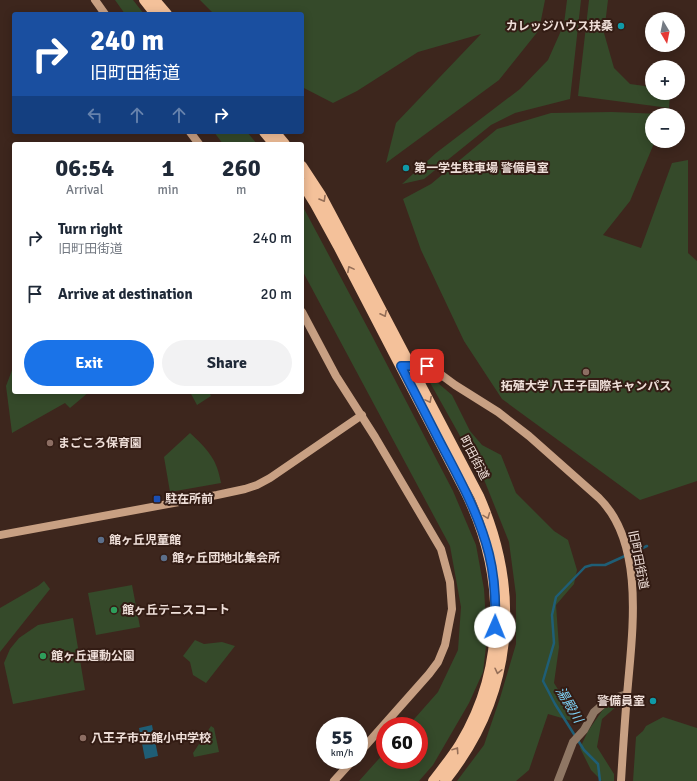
<!DOCTYPE html>
<meta charset="utf-8">
<style>
body{margin:0;font-family:Signika,"Noto Sans JP",sans-serif;background:#f2f2f3;color:#1f2937;height:100vh;display:flex;flex-direction:column;font-size:15px;white-space:nowrap}
*{box-sizing:border-box;margin:0}
p{font-size:13px;color:#747a83}
.icon{flex:none;width:22px;height:22px;fill:none;stroke:currentColor;stroke-width:2;stroke-linecap:round;stroke-linejoin:round}
.map{position:relative;flex:1;overflow:hidden}
.side{position:absolute;left:12px;top:142px;width:292px;height:252px;display:flex;flex-direction:column;background:#fff;border-radius:4px;box-shadow:0 2px 10px #0003}
.side>*{flex:none}
.top-card{position:absolute;left:12px;top:12px;width:292px;height:122px;border-radius:4px;box-shadow:0 2px 10px #0003;background:#1a4fa0;color:#fff;overflow:hidden}
.needle{width:26px;rotate:170deg}
.tools{position:absolute;left:645px;top:12px;display:grid;gap:8px}
.tools a{display:grid;place-items:center;width:40px;height:40px;border-radius:50%;background:#fff;box-shadow:0 2px 10px #0003;font-size:20px}
.speed{position:absolute;left:316px;top:717px;display:flex;gap:8px;font-size:20px;font-weight:700;text-align:center}
.speed>*{display:grid;place-content:center;width:52px;height:52px;border-radius:50%;background:#fff;box-shadow:0 2px 10px #0003;line-height:1}
.speed small{font-size:10px;font-weight:400}
.speed .limit{border:6px solid #d22;background:#fff;color:#111}
.pin{position:absolute;display:grid;place-items:center;width:34px;height:34px;color:#fff;margin:-17px;border-radius:8px;box-shadow:0 2px 6px #0006}
.me{position:absolute;width:44px;margin:-22px;rotate:1deg;stroke-linejoin:round;filter:drop-shadow(0 0 3px #0008)}
.turn{display:flex;align-items:center;gap:14px;height:84px;padding:0 12px;font-size:18px}
.turn .icon{width:52px;height:52px;stroke-width:2.5}
.turn b{display:block;font-size:28px;line-height:34px}
.lanes{display:flex;align-items:center;height:38px;padding:0 12px;background:#0003;justify-content:center;gap:20px;direction:ltr}
.lanes .off{opacity:.35}
.eta{display:flex;justify-content:space-evenly;align-items:center;height:68px;text-align:center}
.eta b{font-size:24px;font-weight:800;line-height:28px}
.button{display:flex;gap:8px;margin-top:auto;padding:8px 12px}
.button a{flex:1;height:46px;border-radius:24px;background:#1a73e8;color:#fff;font-size:16px;font-weight:800;line-height:46px;text-align:center}
.button a+a{background:#f2f2f3;color:#1f2937}
ul{padding:0;list-style:none}
li{display:flex;align-items:center;gap:12px;height:56px;padding:0 12px}
li div{flex:1}
li b{display:block;font-size:15px}
li em{font-style:normal}
.map>svg:first-child{display:block}
.green{fill:#354a2a}
.water{fill:#1f5e76}
.lines{fill:none;stroke-linecap:round;stroke-linejoin:round}
.stream{stroke:#1f5e76;stroke-width:2.5}
.street{stroke:#8f7764;stroke-width:8}
.secondary{stroke:#c8a083;stroke-width:8}
.primary{stroke:#f4c19a;stroke-width:10}
.oneway{stroke:#946e57}
.route-casing{stroke:#114b97;stroke-width:10}
.route{stroke:#1a73e8;stroke-width:7}
.culture-dot{fill:#0f9aa8;stroke:#331c14;stroke-width:1.5}
.education-dot{fill:#8d6e63;stroke:#331c14;stroke-width:1.5}
.transit-dot{fill:#1a4fb4;stroke:#331c14;stroke-width:1.5}
.service-dot{fill:#5c6f8a;stroke:#331c14;stroke-width:1.5}
.leisure-dot{fill:#2e9e5b;stroke:#331c14;stroke-width:1.5}
.labels{text-anchor:middle;dominant-baseline:central;stroke-width:4;stroke-linejoin:round;paint-order:stroke}
.poi-label{font-size:12px;font-weight:bold;fill:#efdfd9;stroke:#331c14;text-anchor:start}
.street-label{font-size:12px;fill:#efdfd9;stroke:#331c14}
.water-label{font-size:13px;font-style:italic;fill:#7fd4f9;stroke:#331c14}
</style>
<div class="map">
<svg width="697" height="781" viewBox="0 0 697 781">
<rect width="100%" height="100%" fill="#3d261d"/>
<!-- green -->
<path class="green" d="M115,0H133L144,14H125Z
M200,0H545L539,30L499,80L386,163L396,123L481,34L418,52L357,91L333,103L302,87V14H214Z
M567,0H581L570,99L515,113L491,125L424,179L402,184L436,153L520,89L548,60L564,24Z
M589,0H608L604,33L614,68L630,84L652,87V93H670L669,108L578,96Z
M612,112L662,114L661,115H652V141H655L630,201L603,235L641,248L672,163L688,160V253L697,261V481L640,500L502,399L464,341L421,250L403,199L431,184L497,129L551,113Z
M214,132H247L257,144H223Z
M302,205L371,334L453,491L476,545L484,589L487,638L483,672L469,703L433,765L419,781H359L385,752V760H419V726H408L438,692L458,650L461,607L450,546L302,270Z
M14,365V392H89L70,408L65,403L12,433L6,386Z
M432,378L452,395L470,431L482,445L501,455L516,493L554,531L568,540L577,570L574,584L556,605L559,647L554,683L579,723L548,714L529,770L516,781H457L484,745L500,698L516,644V595L509,542L483,477L428,379Z
M190,392H209L211,396L197,405Z
M190,433C208,450 217,459 221,483L170,492L164,457Z
M44,581L50,589L0,652V608L38,586Z
M132,585L140,627L96,635L88,593Z
M73,618L85,690L13,704L4,663L10,649L19,638L38,625Z
M195,640L204,644L222,642L235,646L206,683L193,675L190,662L183,656Z
M616,702L617,706L602,719L597,747L614,774V781H602L591,770L580,748L588,731L604,708Z
M663,717L697,728V781H633L636,737L643,731L646,726Z
M211,726L214,728L219,752L194,757L193,753Z"/>
<!-- water -->
<path class="water" d="M152,725L158,756L145,759L139,728Z"/>
<g class="lines">
<!-- stream -->
<path class="stream" d="M600,781L598,764L584,750L555,704L543,681L554,643L552,615L556,597L585,567L592,565H605L647,546"/>
<!-- street -->
<path class="street" d="M558,781L573,742L584,730L594,712L608,700L627,694"/>
<!-- secondary -->
<path class="secondary" d="M95,0L105,14
M190,132L199,144
M302,312L336,376L375,437L441,549L450,582L452,609L445,645L438,662L429,674L359,753
M406,366H425L432,368L455,385L498,412L529,436L599,498C644,542 633,627 628,684C625,716 623,749 621,781
M0,535L217,495L245,489L257,485L270,478L362,415
M334,781L353,760"/>
<!-- primary -->
<path class="primary" d="M144,0L155,14
M155,0L167,14
M264,132L274,144
M275,132L285,144
M302,166L321,195L338,227L479,496C522,594 513,696 445,781
M302,183L315,204L338,246L464,489C505,570 508,665 460,744C452,757 442,769 433,781"/>
</g>
<!-- one-way arrows -->
<defs><path id="oneway-chevron" d="M-2-3.5L2.5 0L-2 3.5" fill="none" stroke-width="1.6" stroke-linecap="round" stroke-linejoin="round"/></defs>
<g class="oneway">
<use href="#oneway-chevron" transform="translate(323 199) rotate(60)"/>
<use href="#oneway-chevron" transform="translate(350 269) rotate(-118)"/>
<use href="#oneway-chevron" transform="translate(384 314) rotate(63)"/>
<use href="#oneway-chevron" transform="translate(429 400) rotate(62)"/>
<use href="#oneway-chevron" transform="translate(487 516) rotate(69)"/>
<use href="#oneway-chevron" transform="translate(498 671) rotate(103)"/>
<use href="#oneway-chevron" transform="translate(456 750) rotate(-56)"/>
</g>
<g class="lines">
<!-- route casing -->
<g class="route-casing">
<path id="route" d="M427,366H401C414,391 427,417 440,442C459,478 479,514 489,554C495,578 496,602 495,627"/>
</g>
<!-- route -->
<use href="#route" class="route"/>
</g>
<!-- markers -->
<g class="culture-dot">
<circle cx="621" cy="26" r="4"/>
<circle cx="406" cy="168" r="4"/>
<circle cx="653" cy="701" r="4"/>
</g>
<g class="education-dot">
<circle cx="586" cy="372" r="4"/>
<circle cx="50" cy="443" r="4"/>
<circle cx="83" cy="738" r="4"/>
</g>
<rect class="transit-dot" x="153" y="495" width="8" height="8" rx="2"/>
<g class="service-dot">
<circle cx="101" cy="540" r="4"/>
<circle cx="164" cy="558" r="4"/>
</g>
<g class="leisure-dot">
<circle cx="114" cy="610" r="4"/>
<circle cx="43" cy="656" r="4"/>
</g>
<g class="labels">
<!-- poi labels -->
<g class="poi-label">
<text x="613" y="26" text-anchor="end">カレッジハウス扶桑</text>
<text x="414" y="168">第一学生駐車場 警備員室</text>
<text x="586" y="386" text-anchor="middle">拓殖大学 八王子国際キャンパス</text>
<text x="58" y="443">まごころ保育園</text>
<text x="165" y="499">駐在所前</text>
<text x="109" y="540">館ヶ丘児童館</text>
<text x="172" y="558">館ヶ丘団地北集会所</text>
<text x="122" y="610">館ヶ丘テニスコート</text>
<text x="51" y="656">館ヶ丘運動公園</text>
<text x="645" y="701" text-anchor="end">警備員室</text>
<text x="91" y="738">八王子市立館小中学校</text>
</g>
<!-- street labels -->
<g class="street-label">
<text transform="translate(474 458) rotate(62)">町田街道</text>
<text transform="translate(638 560) rotate(79)">旧町田街道</text>
</g>
<!-- water labels -->
<g class="water-label">
<text transform="translate(569 705) rotate(59)">湯殿川</text>
</g>
</g>
</svg>
<div class="tools">
<a><svg class="needle" viewBox="-14 -14 28 28"><path d="M0-13l5 13h-10z" fill="#e53935"/><path d="M0 13l5-13h-10z" fill="#747a83"/></svg></a>
<a>+</a>
<a>−</a>
</div>
<div class="speed"><div>55<small>km/h</small></div><div class="limit">60</div></div>
<div class="pin" style="left:427px;top:366px;background:#d93025"><svg class="icon" aria-label="arrive" viewBox="0 0 24 24"><path d="M6 21V4h12l-3 4 3 4H6"/></svg></div>
<svg class="me" style="left:495px;top:627px" viewBox="-20 -20 40 40"><circle r="19" fill="#fff"/><path d="M0-13L10 11 0 6-10 11z" fill="#1a73e8"/></svg>
<div class="top-card">
<div class="turn"><svg class="icon" aria-label="right" viewBox="0 0 24 24"><path d="M7 20v-9h11M14 6l5 5-5 5"/></svg><div><b>240 m</b>旧町田街道</div></div>
<div class="lanes"><svg class="icon off" aria-label="left" viewBox="0 0 24 24"><path d="M17 20v-9H6M10 6l-5 5 5 5"/></svg><svg class="icon off" aria-label="ahead" viewBox="0 0 24 24"><path d="M12 20V5M6 11l6-6 6 6"/></svg><svg class="icon off" aria-label="ahead" viewBox="0 0 24 24"><path d="M12 20V5M6 11l6-6 6 6"/></svg><svg class="icon" aria-label="right" viewBox="0 0 24 24"><path d="M7 20v-9h11M14 6l5 5-5 5"/></svg></div>
</div>
<section class="side">
<div class="eta">
<div><b>06:54</b><p>Arrival</p></div>
<div><b>1</b><p>min</p></div>
<div><b>260</b><p>m</p></div>
</div>
<ul>
<li><svg class="icon" aria-label="right" viewBox="0 0 24 24"><path d="M7 20v-9h11M14 6l5 5-5 5"/></svg><div><b>Turn right</b><p>旧町田街道</p></div><em>240 m</em></li>
<li><svg class="icon" aria-label="arrive" viewBox="0 0 24 24"><path d="M6 21V4h12l-3 4 3 4H6"/></svg><div><b>Arrive at destination</b></div><em>20 m</em></li>
</ul>
<div class="button"><a>Exit</a><a>Share</a></div>
</section>
</div>
